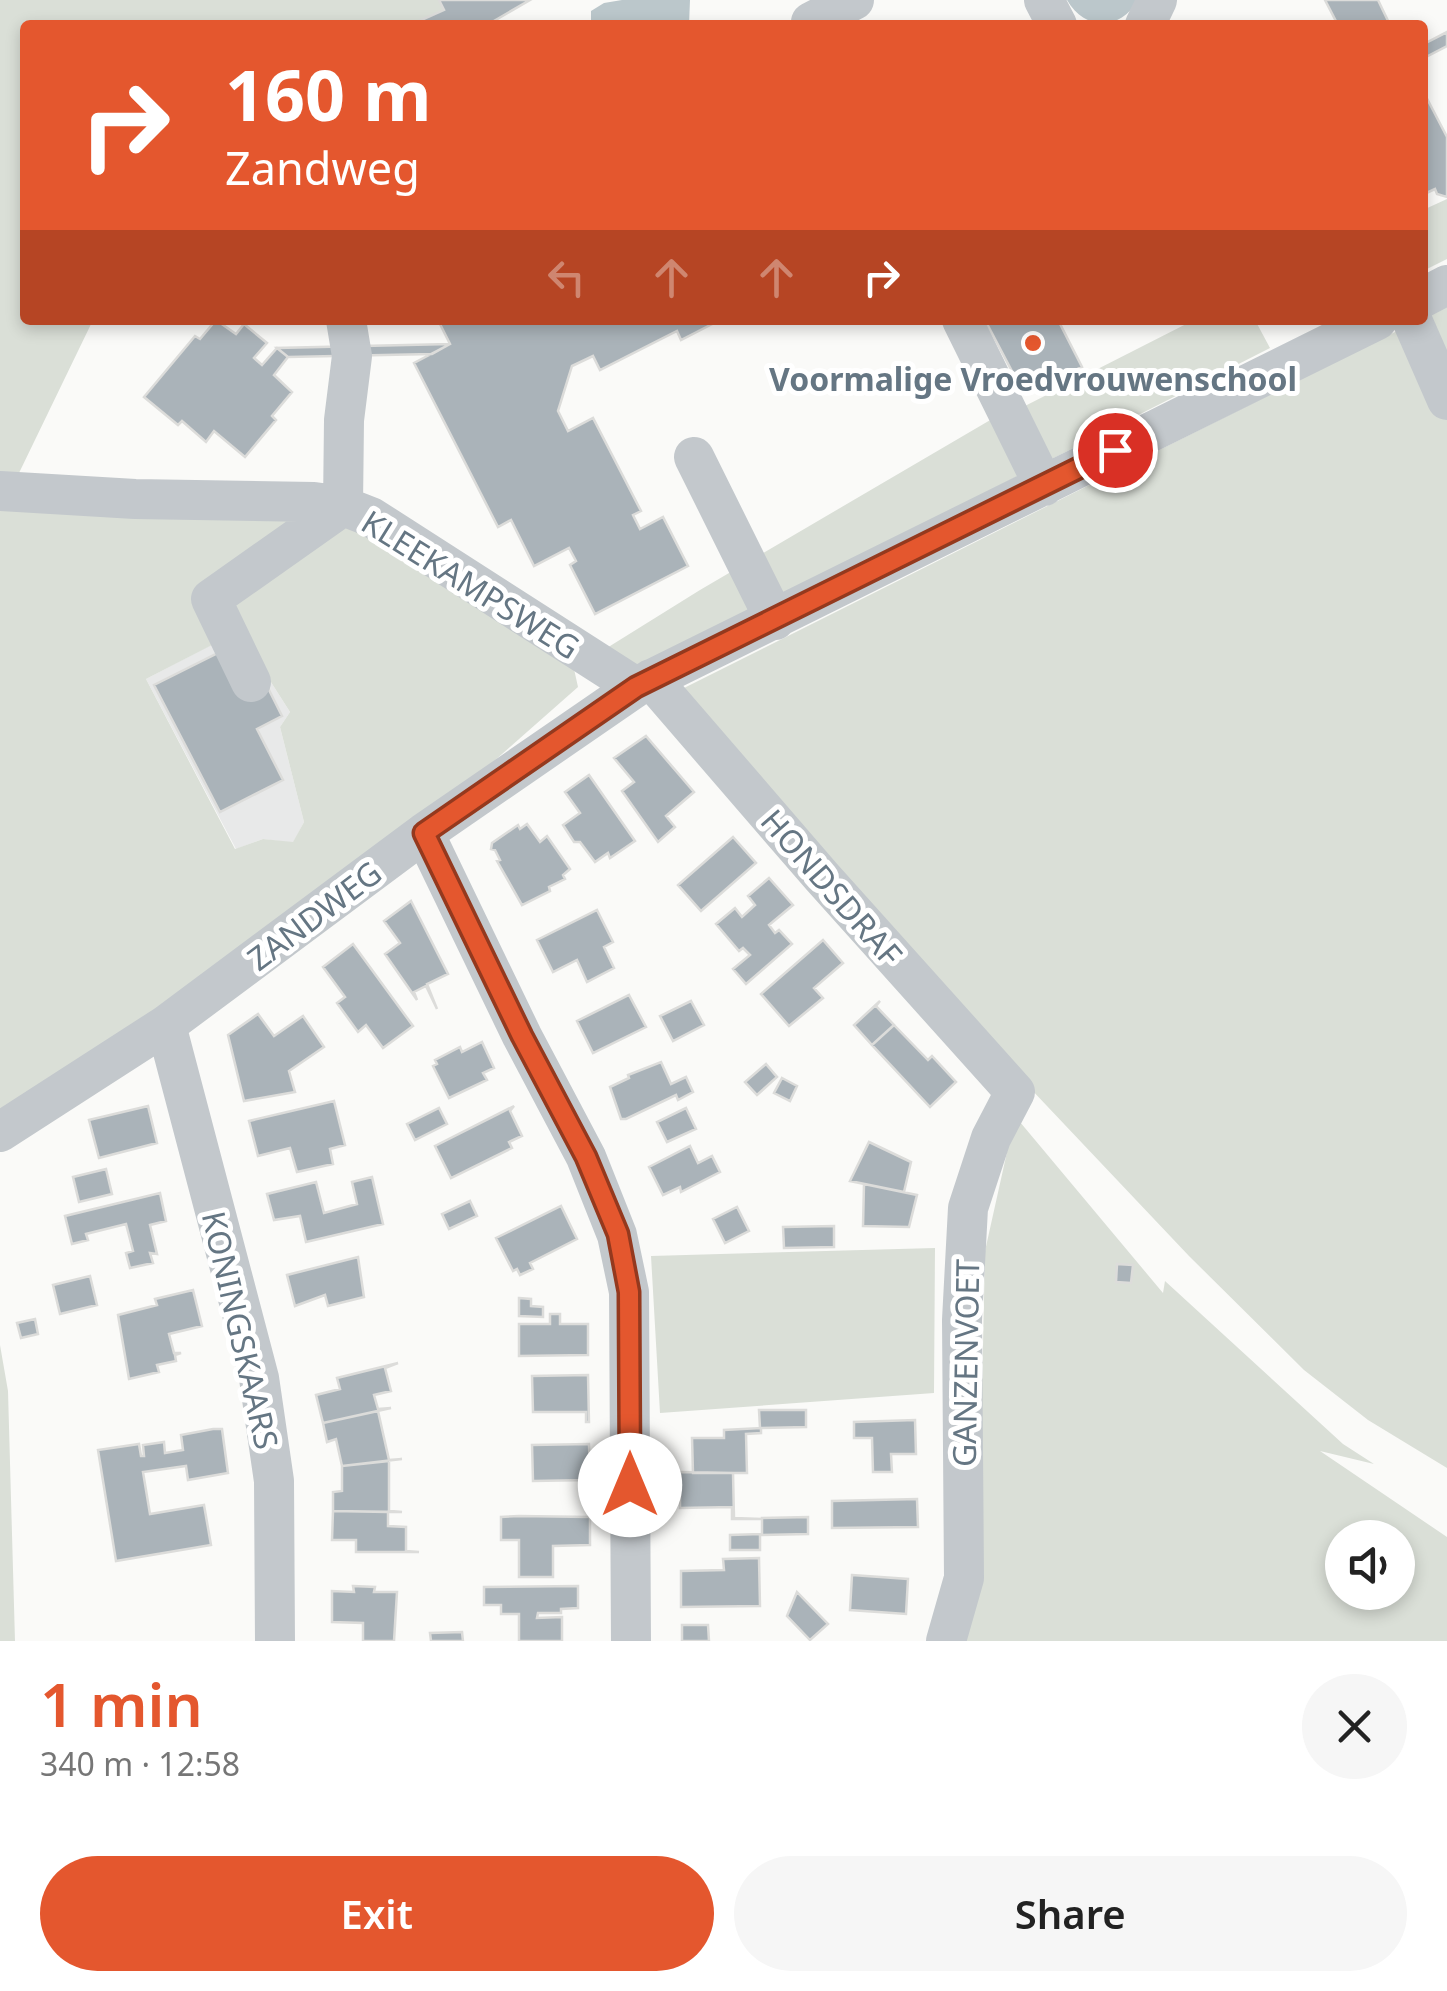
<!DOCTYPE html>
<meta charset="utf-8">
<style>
body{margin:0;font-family:"Noto Sans",sans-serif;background:#f6f6f6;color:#222;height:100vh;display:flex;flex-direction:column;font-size:38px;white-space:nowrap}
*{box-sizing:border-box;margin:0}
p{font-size:32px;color:#767676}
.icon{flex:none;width:55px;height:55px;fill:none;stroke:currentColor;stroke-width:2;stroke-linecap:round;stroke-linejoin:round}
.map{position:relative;height:1641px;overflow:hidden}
.sheet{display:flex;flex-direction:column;background:#fff;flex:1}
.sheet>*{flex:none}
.hud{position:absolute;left:20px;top:20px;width:1408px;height:305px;border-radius:10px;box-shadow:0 5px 15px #0003;background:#e4572e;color:#fff;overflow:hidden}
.controls{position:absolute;left:1325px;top:1520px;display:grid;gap:20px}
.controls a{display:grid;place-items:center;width:90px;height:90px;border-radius:50%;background:#fff;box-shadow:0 5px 15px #0003;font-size:50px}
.pin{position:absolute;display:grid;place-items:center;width:85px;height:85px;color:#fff;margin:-42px;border:5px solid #fff;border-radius:50%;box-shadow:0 2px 10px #0007}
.me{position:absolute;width:110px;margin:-55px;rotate:0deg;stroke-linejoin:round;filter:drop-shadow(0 0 8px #0008)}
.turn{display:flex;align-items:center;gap:35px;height:210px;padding:0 40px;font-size:45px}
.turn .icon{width:130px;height:130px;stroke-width:2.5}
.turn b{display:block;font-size:70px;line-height:85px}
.lanes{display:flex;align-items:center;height:95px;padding:0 40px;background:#0003;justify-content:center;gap:50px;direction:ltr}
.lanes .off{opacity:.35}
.round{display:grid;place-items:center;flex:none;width:105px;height:105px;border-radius:52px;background:#f6f6f6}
.overview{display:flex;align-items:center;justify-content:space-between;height:170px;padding:0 40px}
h1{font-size:60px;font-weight:600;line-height:75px;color:#e4572e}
.primary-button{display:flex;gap:20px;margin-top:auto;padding:20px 40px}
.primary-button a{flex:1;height:115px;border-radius:60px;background:#e4572e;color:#fff;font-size:40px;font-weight:600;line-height:115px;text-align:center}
.primary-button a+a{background:#f6f6f6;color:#222}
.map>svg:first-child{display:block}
.built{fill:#e8e9e9}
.green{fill:#dadfd7;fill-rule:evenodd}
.water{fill:#bbc7cb}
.building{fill:#aab3b9;stroke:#dcdcda;stroke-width:2.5}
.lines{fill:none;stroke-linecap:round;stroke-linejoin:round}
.minor{stroke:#c3c8cc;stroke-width:40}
.route-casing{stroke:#94391e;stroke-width:25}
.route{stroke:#e4572e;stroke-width:18}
.poi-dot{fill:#e4572e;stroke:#fff;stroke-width:4}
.labels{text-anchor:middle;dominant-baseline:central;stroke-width:10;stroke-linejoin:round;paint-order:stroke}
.poi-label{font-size:32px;font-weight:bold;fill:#657683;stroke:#fff}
.street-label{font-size:32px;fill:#657683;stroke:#fff}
</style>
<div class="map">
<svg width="1447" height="1641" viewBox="0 0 1447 1641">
<rect width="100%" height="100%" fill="#fafaf8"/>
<!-- built -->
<path class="built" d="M211,645L253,654L290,712L280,727L304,822L293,843L263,839L236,849L146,679Z"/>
<!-- green -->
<path class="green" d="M0,0H510L489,25H25V320H93L4,504L288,519L363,529L574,669L578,687L459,792L245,948L0,1116ZM212,645L253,654L290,712L280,727L304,822L293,842L263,839L235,849L146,679Z
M1447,199V259L1423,271V210Z
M1447,306V1468L1368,1420L1304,1370L1189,1256L852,900L682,689Z
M1194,320H1255L1270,348L1048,461L1021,408Z
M992,419L1020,475L643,667L602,651L700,590Z
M1015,1116L1163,1293L1165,1281L1343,1444L1374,1464L1320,1451L1447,1537V1641H964L980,1490L985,1251ZM1342,1538H1398V1592H1342Z
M935,1248L934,1393L660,1413L651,1256Z
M0,1345L8,1391L15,1641H0Z"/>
<!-- water -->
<path class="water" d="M622,0H690L689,25H591V11L604,3Z
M1067,0H1138C1120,31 1085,31 1067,0Z"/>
<!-- building -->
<path class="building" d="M439,0H530L487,25H410L444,10Z
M439,0H530L487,25H410L444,10Z
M1325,0H1378L1390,25H1338Z
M1447,32V46L1422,59V45Z
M1422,89L1447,137V197L1437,194L1435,189L1422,195Z
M216,320L236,334L244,324L267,343L254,358L262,365L277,348L288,357L274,375L292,392L272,416L276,420L245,457L214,431L206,442L182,421L178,425L144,397L195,336L200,339Z
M438,320H720L681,340L677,331L600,370L593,356L572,366L558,411L568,431L593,418L641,511L633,515L640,529L663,517L688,566L595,614L570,565L576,561L569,548L534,566L511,520L498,527L414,363L450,344Z
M438,320H720L681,340L677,331L600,370L593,356L572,366L558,411L568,431L593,418L641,511L633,515L640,529L663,517L688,566L595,614L570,565L576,561L569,548L534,566L511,520L498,527L414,363L450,344Z
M985,320H1058L1082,367L1024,394Z
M450,344L432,354L288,357L277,348Z
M218,653L266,684L282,716L257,729L283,780L220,812L154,685Z
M646,736L694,792L666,816L675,827L658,842L622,791L634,782L614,758Z
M589,775L635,841L610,858L608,853L595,862L580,842H574L563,825L580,813L565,792Z
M527,824L540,842L547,836L570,869L563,875L565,879L549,887L550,891L522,905L497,861L500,860L495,850L491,849L492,843L518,825L520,829Z
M733,837L756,863L701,911L678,885Z
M769,878L793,905L769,925L775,933L779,930L792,944L746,984L733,969L750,955L743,948L739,951L716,924L735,908L742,917L755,905L748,896Z
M411,901L448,974L427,984L437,1009L426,986L414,992L417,1000L385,954L400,943L384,921Z
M597,910L613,942L604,947L614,968L587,982L577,960L553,972L537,940Z
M823,940L843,963L814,988L823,998L789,1026L761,994Z
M353,944L413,1026L383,1048L366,1025L358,1032L337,1003L345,997L323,967Z
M629,995L646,1027L593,1053L577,1021Z
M691,1001L704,1025L673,1041L660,1016Z
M880,1001L876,1006L894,1025L872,1045L854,1025Z
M258,1014L274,1036L303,1016L324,1047L289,1071L295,1092L244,1101L228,1035Z
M894,1025L928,1060L932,1056L956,1082L930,1107L872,1045Z
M482,1042L494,1068L483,1073L487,1080L449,1098L433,1066L437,1064L435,1060L460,1047L462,1052Z
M661,1062L671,1084L686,1077L693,1092L678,1100L676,1095L626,1119H621L610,1087L629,1078L628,1075Z
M766,1064L777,1077L757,1095L745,1082Z
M782,1078L797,1086L790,1101L774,1093Z
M334,1101L345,1145L330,1149L333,1164L297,1172L290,1148L258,1156L249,1121Z
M148,1106L157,1143L99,1158L89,1120Z
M514,1106L510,1111L522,1136L509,1142L512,1148L451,1178L435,1146Z
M439,1108L447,1124L415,1140L407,1124Z
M686,1108L696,1129L667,1142L657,1122Z
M869,1142L911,1162L904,1192L850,1181Z
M690,1146L698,1163L712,1156L720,1172L681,1192L680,1187L663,1195L649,1167Z
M106,1169L112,1194L79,1202L73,1177Z
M372,1177L383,1224L306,1242L300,1216L274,1220L267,1194L316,1182L324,1213L357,1204L352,1182Z
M864,1184L917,1195L909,1227L863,1226Z
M160,1193L166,1221L150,1225L157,1254L150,1253L153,1263L130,1268L126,1253L133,1251L126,1224L86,1234L88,1240L72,1244L65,1216Z
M470,1201L477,1216L449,1229L442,1214Z
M561,1206L577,1239L530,1263L533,1269L520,1275L517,1269L513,1271L496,1238Z
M737,1207L749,1231L725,1243L713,1219Z
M834,1226V1247L784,1248L783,1227Z
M358,1257L364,1297L328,1306L325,1295L295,1306L287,1275Z
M1117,1264L1133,1265L1131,1283L1116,1282Z
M90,1276L97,1305L60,1314L53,1285Z
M193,1290L202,1326L169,1334L174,1353H181L175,1355L176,1361L157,1365L159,1372L129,1379L118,1315L157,1305L155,1299Z
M519,1298L531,1299V1306L543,1307V1317L519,1316Z
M550,1314H560V1324H588V1355L519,1356V1324H550Z
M35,1319L38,1334L21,1338L17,1323Z
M398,1363L385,1368L391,1391L374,1395L378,1409L391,1408L323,1423L316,1395L340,1389L337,1378Z
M588,1375L589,1422H586V1412H533L532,1376Z
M759,1410H806V1427L760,1428Z
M378,1411L389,1460L402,1459L342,1466L336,1439L327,1442L323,1423Z
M915,1420L916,1454H891L892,1472H873L872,1438H854V1422Z
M761,1428V1433L746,1434L747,1473H693L692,1438H724V1430Z
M213,1429H222L228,1473L188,1480L186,1466L143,1472L150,1514L204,1505L211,1545L116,1561L98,1450L139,1444L141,1456H144L143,1445L164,1442L165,1453L183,1450L181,1435Z
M589,1444L590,1480L533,1481L532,1445Z
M389,1461V1511L402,1512L333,1511V1492L342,1491V1466Z
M680,1472L733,1473L734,1518L762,1519H732V1507L680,1508Z
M917,1499L918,1527L832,1528V1501Z
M333,1511L388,1512V1526L406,1527V1551L419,1552H356V1540H332Z
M519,1516L590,1517V1545L553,1546V1577H519V1540H501V1517Z
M808,1517V1534L762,1535V1518Z
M760,1534V1550H730V1535Z
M759,1558L760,1606L681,1607V1571L724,1570L723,1559Z
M852,1575L908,1579L906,1614L850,1610Z
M353,1586L375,1587L374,1592H397L394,1641H363V1623L332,1622V1591L354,1592Z
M578,1586V1608L561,1609V1613H538L537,1618L562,1617V1641H519V1614H501V1605H484V1587Z
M797,1592L828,1624L810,1640L787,1616Z
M682,1625H708L709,1641H682Z
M462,1632L463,1641H431L430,1633Z"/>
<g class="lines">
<!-- minor -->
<path class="minor" d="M1044,0L1057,25
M811,22L854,0
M1145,25L1157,0
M1422,298L1447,285
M962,320L1044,486
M1412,320L1447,400
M694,457L775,620
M0,491L135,499L314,502L343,506L371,517L636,687
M343,506L344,420L352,356L346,320
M651,679L822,877L1015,1092L991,1138L968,1208L962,1320L964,1578L946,1641
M251,682L211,599L343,506
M424,833L522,1036L586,1157L617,1235L629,1292L631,1641
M166,1025L259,1378L274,1481L275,1641
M0,1132L166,1025L424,833L636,687L1377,320"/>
</g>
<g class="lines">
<!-- route casing -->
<g class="route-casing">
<path id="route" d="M630,1485L629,1292L618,1234L586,1157L522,1036L424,833L636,687L1115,450"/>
</g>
<!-- route -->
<use href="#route" class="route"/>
</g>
<!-- markers -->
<circle class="poi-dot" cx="1033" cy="343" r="10"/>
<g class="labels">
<!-- poi labels -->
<g class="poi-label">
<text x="1033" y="378">Voormalige Vroedvrouwenschool</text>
</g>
<!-- street labels -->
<g class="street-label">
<text transform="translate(471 584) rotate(32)">KLEEKAMPSWEG</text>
<text transform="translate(832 887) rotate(49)">HONDSDRAF</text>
<text transform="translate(314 915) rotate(-37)">ZANDWEG</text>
<text transform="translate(241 1330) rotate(77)">KONINGSKAARS</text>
<text transform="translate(965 1363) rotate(-89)">GANZENVOET</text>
</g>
</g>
</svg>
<div class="controls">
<a><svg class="icon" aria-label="sound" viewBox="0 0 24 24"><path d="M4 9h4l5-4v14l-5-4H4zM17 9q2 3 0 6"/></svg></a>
</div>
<div class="pin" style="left:1115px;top:450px;background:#d93025"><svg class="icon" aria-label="arrive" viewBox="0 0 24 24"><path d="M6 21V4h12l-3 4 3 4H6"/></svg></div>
<svg class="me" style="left:630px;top:1485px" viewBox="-20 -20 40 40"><circle r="19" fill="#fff"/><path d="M0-13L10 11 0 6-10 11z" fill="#e4572e"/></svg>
<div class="hud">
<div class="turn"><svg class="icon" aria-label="right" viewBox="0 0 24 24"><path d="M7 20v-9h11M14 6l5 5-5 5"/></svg><div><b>160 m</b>Zandweg</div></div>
<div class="lanes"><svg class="icon off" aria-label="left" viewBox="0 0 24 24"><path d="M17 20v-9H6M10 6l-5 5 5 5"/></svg><svg class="icon off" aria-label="ahead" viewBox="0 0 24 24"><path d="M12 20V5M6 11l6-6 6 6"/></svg><svg class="icon off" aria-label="ahead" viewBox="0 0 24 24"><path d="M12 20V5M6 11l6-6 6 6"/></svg><svg class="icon" aria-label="right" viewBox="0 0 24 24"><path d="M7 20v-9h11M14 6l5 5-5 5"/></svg></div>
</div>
</div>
<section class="sheet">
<div class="overview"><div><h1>1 min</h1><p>340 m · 12:58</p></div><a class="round"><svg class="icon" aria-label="close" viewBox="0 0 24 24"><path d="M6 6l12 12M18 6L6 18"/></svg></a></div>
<div class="primary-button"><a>Exit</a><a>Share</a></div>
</section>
